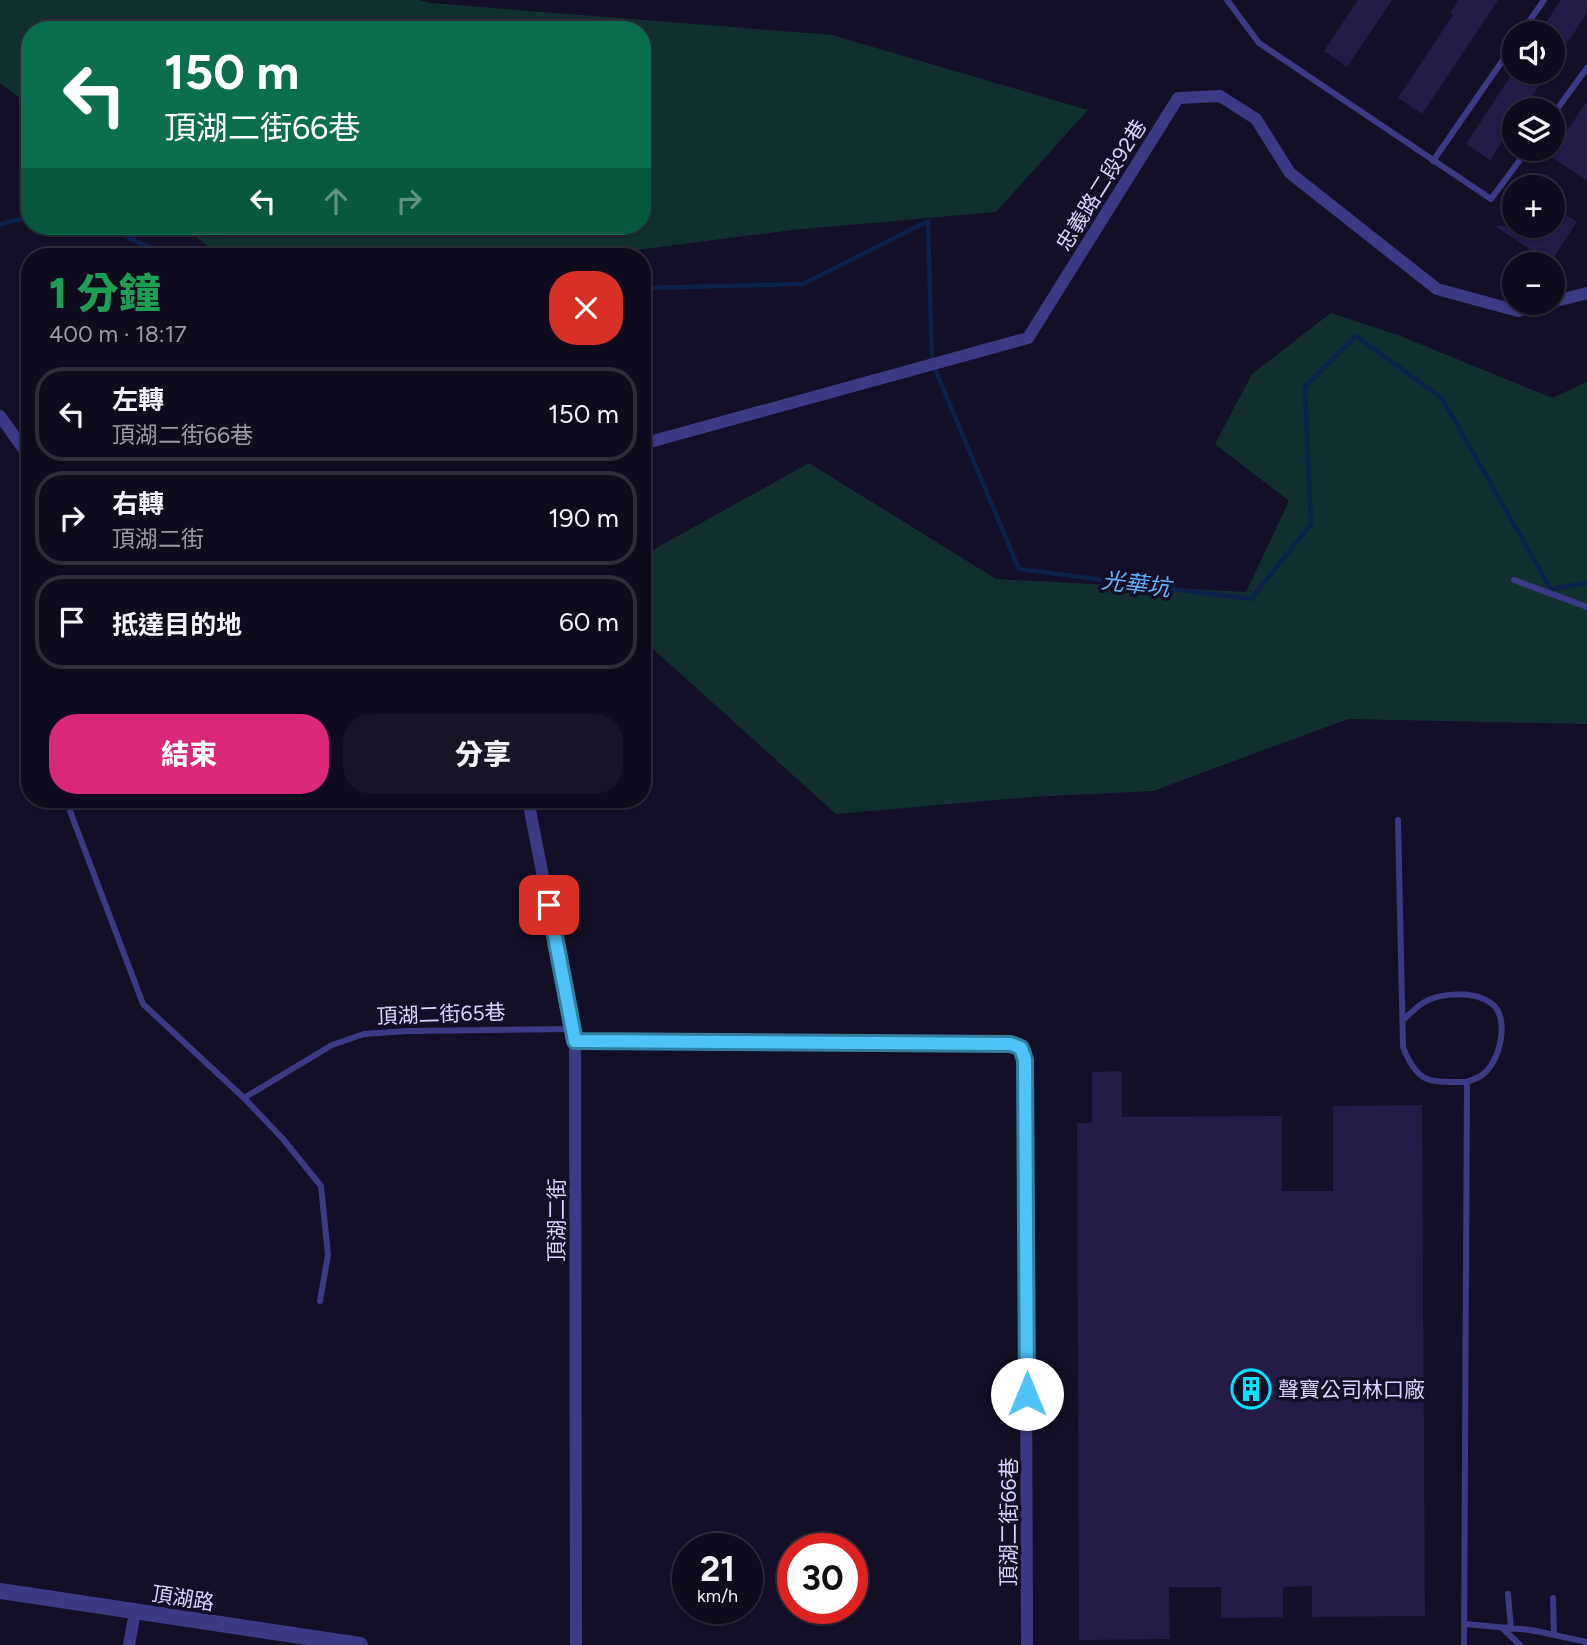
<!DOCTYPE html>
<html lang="zh-TW">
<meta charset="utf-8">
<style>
body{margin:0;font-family:Figtree,"Noto Sans TC",sans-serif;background:#171425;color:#f1f3f6;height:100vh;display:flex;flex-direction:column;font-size:26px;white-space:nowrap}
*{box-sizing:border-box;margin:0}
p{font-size:23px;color:#9b9ba3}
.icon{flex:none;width:38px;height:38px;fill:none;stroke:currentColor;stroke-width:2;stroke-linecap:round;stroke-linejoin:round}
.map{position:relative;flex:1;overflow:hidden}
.panel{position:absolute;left:21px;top:248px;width:630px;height:560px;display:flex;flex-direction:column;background:#0e0b1c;border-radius:28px;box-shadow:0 2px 5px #0004,0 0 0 2px #2e2b3b}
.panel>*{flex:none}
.banner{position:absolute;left:21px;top:21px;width:630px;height:214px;border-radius:28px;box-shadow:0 2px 5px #0004,0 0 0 2px #2e2b3b;background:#0b6e4f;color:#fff;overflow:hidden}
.buttons{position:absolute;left:1502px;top:21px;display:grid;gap:14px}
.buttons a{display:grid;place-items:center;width:63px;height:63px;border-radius:50%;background:#0e0b1c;box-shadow:0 2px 5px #0004,0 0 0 2px #2e2b3b;font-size:35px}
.speed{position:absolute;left:672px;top:1533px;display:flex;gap:14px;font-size:35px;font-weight:700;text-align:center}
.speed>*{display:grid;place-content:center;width:91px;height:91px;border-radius:50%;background:#0e0b1c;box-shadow:0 2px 5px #0004,0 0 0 2px #2e2b3b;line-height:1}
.speed small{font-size:18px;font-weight:400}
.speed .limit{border:10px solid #d22;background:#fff;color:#111}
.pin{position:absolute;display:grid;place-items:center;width:60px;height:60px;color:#fff;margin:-30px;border-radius:14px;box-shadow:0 4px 10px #0006}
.me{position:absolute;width:77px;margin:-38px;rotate:0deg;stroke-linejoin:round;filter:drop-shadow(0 0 5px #0008)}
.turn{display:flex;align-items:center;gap:24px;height:147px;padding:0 28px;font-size:32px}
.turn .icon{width:91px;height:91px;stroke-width:2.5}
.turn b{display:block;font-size:49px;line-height:60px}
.lanes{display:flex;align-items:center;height:66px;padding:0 28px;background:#0003;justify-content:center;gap:35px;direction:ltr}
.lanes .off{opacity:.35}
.round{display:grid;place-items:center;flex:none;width:74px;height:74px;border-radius:28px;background:#171425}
.summary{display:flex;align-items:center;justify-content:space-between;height:119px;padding:0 28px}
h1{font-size:42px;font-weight:800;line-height:52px;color:#1e9e55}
.action{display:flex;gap:14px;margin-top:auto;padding:14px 28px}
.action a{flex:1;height:80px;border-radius:28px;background:#db2777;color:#fff;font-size:28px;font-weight:800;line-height:80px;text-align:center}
.action a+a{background:#171425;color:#f1f3f6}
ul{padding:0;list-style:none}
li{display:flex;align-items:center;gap:21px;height:94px;margin:0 14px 10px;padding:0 14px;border:4px solid #2e2b3b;border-radius:28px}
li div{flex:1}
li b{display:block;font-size:26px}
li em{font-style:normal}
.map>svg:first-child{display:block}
.green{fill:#12302f}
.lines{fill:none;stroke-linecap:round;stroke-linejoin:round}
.stream{stroke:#0c2248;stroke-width:4.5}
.building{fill:#241b47}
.service{stroke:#3d3a85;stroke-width:6}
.minor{stroke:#3d3a85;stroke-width:12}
.tertiary{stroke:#3d3a85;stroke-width:16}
.route-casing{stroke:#337fa1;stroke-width:18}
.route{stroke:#4fc3f7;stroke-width:12}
.labels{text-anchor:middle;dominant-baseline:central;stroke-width:7;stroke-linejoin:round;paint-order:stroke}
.street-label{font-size:21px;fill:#d9d4ff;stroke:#130f26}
.poi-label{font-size:21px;fill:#d9d4ff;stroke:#130f26;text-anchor:start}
.water-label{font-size:23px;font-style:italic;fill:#62b6ff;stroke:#130f26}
</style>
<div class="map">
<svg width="1587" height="1645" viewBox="0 0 1587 1645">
<rect width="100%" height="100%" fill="#130f26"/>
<!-- green -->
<path class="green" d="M0,0H419L431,3L832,35L1088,110L996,212L792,230L583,257H222L182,226H642V30H30V106L0,83Z
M1331,313L1398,335L1552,398L1587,382V724L1348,719L1153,791L1030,797L836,814L642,639V556L809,463L996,579L1246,592L1289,501L1215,444L1252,374Z"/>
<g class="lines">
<!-- stream -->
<path class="stream" d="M0,224L30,217
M107,226L167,257
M642,288L803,284L928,221L932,362L1019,569L1251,599L1311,524L1305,387L1356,336L1442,398L1551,589L1587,583"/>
</g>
<!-- building -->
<path class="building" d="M1358,0H1392L1347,67L1324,51Z
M1458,0H1498L1422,114L1398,98L1453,15L1450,13Z
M1561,0H1587V13L1552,66V33H1539Z
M1514,71L1548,72L1523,110H1514V124L1490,160L1466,144Z
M1587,101V181L1550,156Z
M1552,205L1577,222L1550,263L1495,226H1552Z
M1122,1071V1117L1282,1116V1191H1333V1106L1422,1105L1425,1616L1312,1617V1586L1283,1587V1617L1221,1618V1587H1169L1170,1639L1079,1640L1077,1123H1092V1072Z"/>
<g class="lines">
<!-- service -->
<path class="service" d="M1227,0L1259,43L1491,199L1528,149
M1521,33L1544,0
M1552,116L1587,68
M1433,161L1514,44
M1514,580L1587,607
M67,803L143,1004L244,1098L283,1139L321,1186L328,1255L320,1301
M1398,820L1403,1047C1418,1085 1430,1082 1467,1082
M1403,1020C1409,1015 1416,1007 1423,1003C1440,992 1474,991 1491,1003C1511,1017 1500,1063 1482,1075C1478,1078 1471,1080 1467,1082L1464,1645
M244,1098L332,1045L364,1034L407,1031L572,1029
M1508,1594L1511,1629
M1553,1598L1554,1635
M1465,1624L1531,1630L1587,1642
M1502,1628L1520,1645"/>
<!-- minor -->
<path class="minor" d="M1552,302L1587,293
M0,416L30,458
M642,446L646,443L1028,338L1178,98L1220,96L1256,119L1290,173L1437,289L1518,311L1551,303
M528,800L575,1041L576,1645
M575,1041L1011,1044L1021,1047L1025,1060L1027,1645
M129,1645L135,1612"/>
<!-- tertiary -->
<path class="tertiary" d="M0,1591L360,1645"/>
</g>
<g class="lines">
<!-- route casing -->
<g class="route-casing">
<path id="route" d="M549,905L575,1041L1011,1044L1021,1048L1025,1060L1027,1394"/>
</g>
<!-- route -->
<use href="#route" class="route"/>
</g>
<!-- icons -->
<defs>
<g id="building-ring" transform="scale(2.0125)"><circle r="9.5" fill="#130f26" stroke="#00e5ff" stroke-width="1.5"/><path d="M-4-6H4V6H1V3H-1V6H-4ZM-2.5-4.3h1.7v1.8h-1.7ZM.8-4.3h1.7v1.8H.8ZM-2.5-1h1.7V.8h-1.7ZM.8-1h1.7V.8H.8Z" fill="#00e5ff"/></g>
</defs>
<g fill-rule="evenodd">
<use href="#building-ring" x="1251" y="1389"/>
</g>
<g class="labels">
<!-- street labels -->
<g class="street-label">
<text transform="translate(1101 185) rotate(-58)">忠義路二段92巷</text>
<text transform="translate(441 1014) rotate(-2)">頂湖二街65巷</text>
<text transform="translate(556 1220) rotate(-90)">頂湖二街</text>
<text transform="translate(1008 1522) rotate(-90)">頂湖二街66巷</text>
<text transform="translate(183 1598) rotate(9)">頂湖路</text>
</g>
<!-- poi labels -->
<g class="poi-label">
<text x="1278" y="1389">聲寶公司林口廠</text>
</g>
<!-- water labels -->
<g class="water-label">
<text transform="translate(1136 584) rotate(7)">光華坑</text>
</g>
</g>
</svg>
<div class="buttons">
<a><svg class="icon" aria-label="sound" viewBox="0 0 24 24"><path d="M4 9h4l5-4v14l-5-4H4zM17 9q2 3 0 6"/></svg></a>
<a><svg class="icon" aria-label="layers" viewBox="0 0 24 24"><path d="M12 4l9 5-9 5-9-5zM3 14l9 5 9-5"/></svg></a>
<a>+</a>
<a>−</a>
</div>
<div class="speed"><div>21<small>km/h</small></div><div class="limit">30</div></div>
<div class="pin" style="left:549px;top:905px;background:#d93025"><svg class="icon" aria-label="arrive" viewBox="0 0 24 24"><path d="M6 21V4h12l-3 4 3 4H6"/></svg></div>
<svg class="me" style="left:1027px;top:1394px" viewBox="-20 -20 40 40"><circle r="19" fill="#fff"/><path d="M0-13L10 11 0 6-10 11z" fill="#4fc3f7"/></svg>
<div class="banner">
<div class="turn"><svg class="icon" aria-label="left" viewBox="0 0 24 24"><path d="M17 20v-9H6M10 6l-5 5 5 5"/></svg><div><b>150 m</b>頂湖二街66巷</div></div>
<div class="lanes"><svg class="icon" aria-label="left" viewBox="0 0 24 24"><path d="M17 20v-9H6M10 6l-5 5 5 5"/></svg><svg class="icon off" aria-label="ahead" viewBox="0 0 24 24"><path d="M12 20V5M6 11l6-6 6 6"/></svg><svg class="icon off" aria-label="right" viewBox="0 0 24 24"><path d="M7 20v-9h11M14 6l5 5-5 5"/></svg></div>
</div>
<section class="panel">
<div class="summary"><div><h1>1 分鐘</h1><p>400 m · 18:17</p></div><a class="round" style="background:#d93025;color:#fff"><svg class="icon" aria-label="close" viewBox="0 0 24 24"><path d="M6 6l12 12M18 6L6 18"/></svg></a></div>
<ul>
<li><svg class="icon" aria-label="left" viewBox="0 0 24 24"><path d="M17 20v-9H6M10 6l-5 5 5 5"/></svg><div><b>左轉</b><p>頂湖二街66巷</p></div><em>150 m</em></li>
<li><svg class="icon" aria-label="right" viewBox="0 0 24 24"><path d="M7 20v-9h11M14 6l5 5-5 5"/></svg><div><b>右轉</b><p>頂湖二街</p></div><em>190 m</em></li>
<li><svg class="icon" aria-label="arrive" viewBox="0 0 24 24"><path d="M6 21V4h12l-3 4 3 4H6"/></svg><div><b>抵達目的地</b></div><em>60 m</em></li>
</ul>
<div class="action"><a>結束</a><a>分享</a></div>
</section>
</div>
